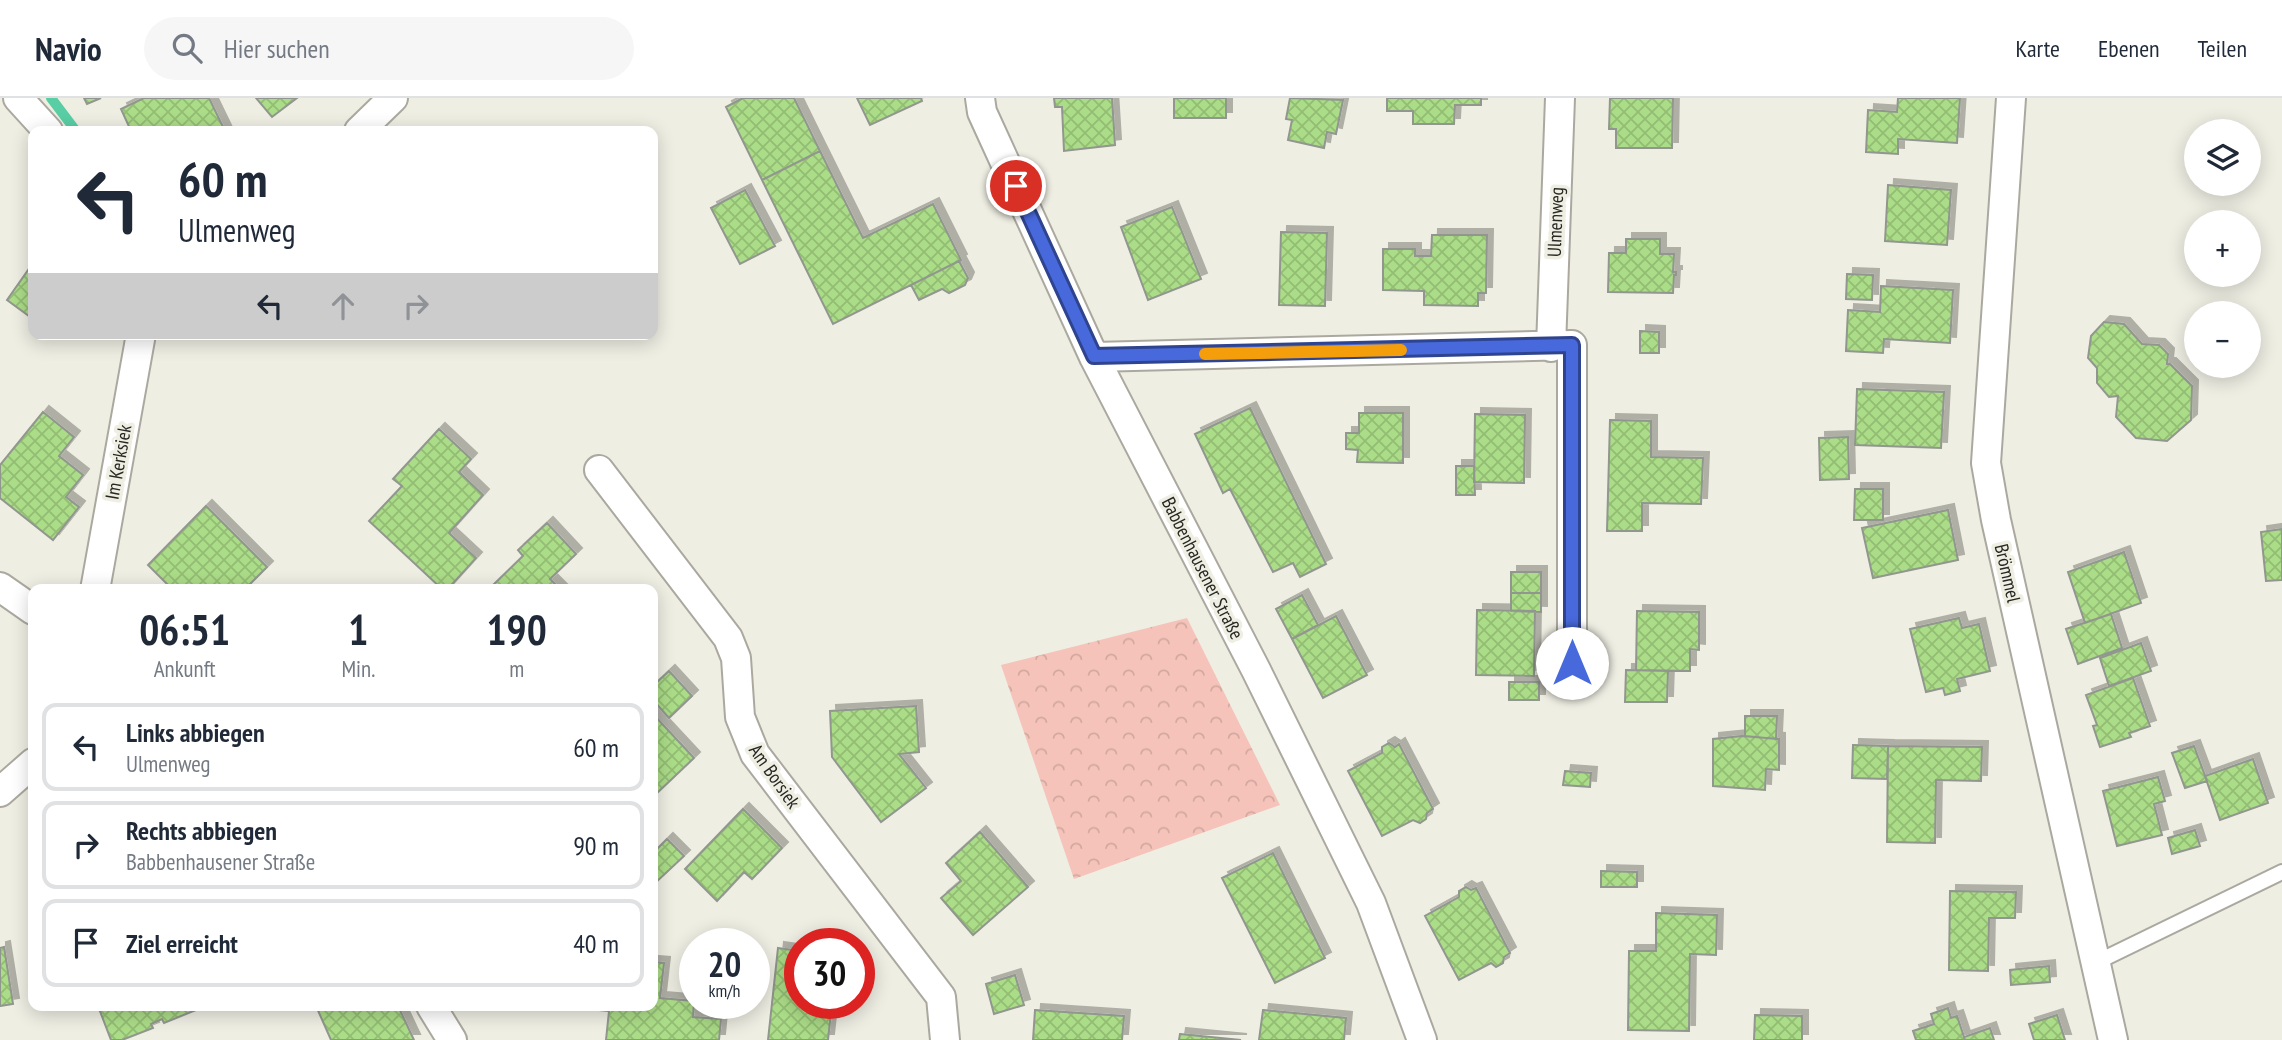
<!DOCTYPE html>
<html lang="de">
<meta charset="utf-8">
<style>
body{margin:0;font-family:"PT Sans Narrow",sans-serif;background:#f6f6f7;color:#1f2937;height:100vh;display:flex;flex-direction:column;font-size:26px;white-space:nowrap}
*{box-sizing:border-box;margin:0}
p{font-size:23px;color:#747a83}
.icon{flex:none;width:38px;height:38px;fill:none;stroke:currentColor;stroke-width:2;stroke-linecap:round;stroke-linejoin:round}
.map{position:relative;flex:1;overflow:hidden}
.side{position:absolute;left:28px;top:486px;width:630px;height:427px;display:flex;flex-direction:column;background:#fff;border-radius:14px;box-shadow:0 4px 18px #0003}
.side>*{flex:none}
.guide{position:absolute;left:28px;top:28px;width:630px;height:214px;border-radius:14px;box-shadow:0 4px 18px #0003;background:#fff;color:#1f2937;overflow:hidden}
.controls{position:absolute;left:2184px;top:21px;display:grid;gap:14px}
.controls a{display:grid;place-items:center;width:77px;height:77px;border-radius:50%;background:#fff;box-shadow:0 4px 18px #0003;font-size:35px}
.speed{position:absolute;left:679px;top:830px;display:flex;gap:14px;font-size:35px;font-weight:700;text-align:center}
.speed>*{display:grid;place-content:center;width:91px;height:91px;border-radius:50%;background:#fff;box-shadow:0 4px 18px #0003;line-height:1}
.speed small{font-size:18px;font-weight:400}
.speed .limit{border:10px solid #d22;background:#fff;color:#111}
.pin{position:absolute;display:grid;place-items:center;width:60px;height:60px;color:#fff;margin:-30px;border:4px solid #fff;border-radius:50%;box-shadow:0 2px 7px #0007}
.me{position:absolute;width:77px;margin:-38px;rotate:0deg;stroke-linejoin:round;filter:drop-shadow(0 0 5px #0008)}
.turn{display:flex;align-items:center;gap:24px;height:147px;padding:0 35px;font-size:32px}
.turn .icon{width:91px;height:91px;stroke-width:2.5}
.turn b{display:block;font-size:49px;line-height:60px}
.lanes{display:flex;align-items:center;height:66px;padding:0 35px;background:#0003;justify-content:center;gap:35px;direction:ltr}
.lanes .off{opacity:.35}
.eta{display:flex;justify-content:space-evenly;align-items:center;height:119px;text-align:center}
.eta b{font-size:42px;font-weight:600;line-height:49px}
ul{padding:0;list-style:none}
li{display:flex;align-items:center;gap:21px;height:88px;margin:0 14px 10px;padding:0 21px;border:4px solid #e0e1e3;border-radius:14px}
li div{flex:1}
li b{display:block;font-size:26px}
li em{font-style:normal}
header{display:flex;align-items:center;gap:42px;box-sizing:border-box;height:98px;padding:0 35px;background:#fff;border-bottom:2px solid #e0e1e3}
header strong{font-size:33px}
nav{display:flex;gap:38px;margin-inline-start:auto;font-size:24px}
.search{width:490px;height:63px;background:#f6f6f7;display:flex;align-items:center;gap:18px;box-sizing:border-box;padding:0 24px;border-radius:38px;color:#747a83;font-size:26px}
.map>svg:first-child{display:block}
.park{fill:url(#park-crowns)}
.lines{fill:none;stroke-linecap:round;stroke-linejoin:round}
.stream{stroke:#59cea4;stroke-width:10}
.building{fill:url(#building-cross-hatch);stroke:#91978e;stroke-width:2;filter:url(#shadow)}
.service-casing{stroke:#aba99f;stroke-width:18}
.minor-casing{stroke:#aba99f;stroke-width:32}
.service{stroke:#fff;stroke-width:14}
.minor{stroke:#fff;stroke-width:28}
.route-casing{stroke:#2f448f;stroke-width:18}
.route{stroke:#4869dc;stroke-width:12}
.slow{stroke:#f59e0b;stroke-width:12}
.labels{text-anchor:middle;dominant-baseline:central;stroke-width:7;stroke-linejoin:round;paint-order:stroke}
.street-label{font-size:19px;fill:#272723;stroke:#efeee3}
</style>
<header>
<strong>Navio</strong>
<div class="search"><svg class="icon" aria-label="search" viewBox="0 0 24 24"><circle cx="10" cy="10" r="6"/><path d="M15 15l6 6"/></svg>Hier suchen</div>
<nav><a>Karte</a><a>Ebenen</a><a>Teilen</a></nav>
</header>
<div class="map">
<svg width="2282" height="942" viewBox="0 0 2282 942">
<defs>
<pattern id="park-crowns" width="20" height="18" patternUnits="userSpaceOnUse" patternTransform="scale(1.75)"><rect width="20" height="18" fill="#f5c3b9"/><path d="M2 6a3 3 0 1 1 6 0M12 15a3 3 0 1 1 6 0" fill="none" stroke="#d2a89f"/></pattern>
<pattern id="building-cross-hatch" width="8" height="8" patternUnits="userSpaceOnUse" patternTransform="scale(1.75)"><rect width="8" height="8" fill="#abdc87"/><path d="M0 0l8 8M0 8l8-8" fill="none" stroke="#93bd74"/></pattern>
<filter id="shadow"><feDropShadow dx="6" dy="-6" stdDeviation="0" flood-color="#0004"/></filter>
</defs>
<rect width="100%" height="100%" fill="#efeee3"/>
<!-- park -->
<path class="park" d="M1187,520L1280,707L1074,781L1001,567Z"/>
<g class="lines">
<!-- stream -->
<path class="stream" d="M51,0L76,33"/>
</g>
<!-- building -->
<path class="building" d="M84,0H101L87,6Z
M144,0H209L225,33H131L121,11Z
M256,0H297L272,19Z
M743,0H794L820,53L762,82L726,9Z
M857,0H921L922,3L870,27Z
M1054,0H1112L1115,47L1064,53L1062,9H1055Z
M1174,0H1226V20H1174Z
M1290,0L1343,2L1336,36L1327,34L1324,50L1288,42L1292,22L1286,21Z
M1387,0H1481V7H1455L1454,26H1413V13H1387Z
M1610,0H1673L1672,50H1616V31H1609Z
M1898,0H1960L1957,45L1898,41V56L1866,54L1868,12L1897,14Z
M820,53L863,140L933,106L961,162L833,226L762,82Z
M1888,87L1951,92L1947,147L1885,143Z
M745,92L775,148L740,166L711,110Z
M1172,109L1201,181L1148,202L1121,129Z
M1281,134L1327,135L1325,208L1279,207Z
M1432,137H1487L1486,195H1478V208L1424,207V193L1383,192V151H1415V158H1431Z
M1626,141H1660V156H1674L1673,174H1676V177H1674L1673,195L1608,194L1609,155H1626Z
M959,163L968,180L965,187L949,195L942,191L919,202L911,187Z
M33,165V221L7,202Z
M1847,176L1873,177L1872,202L1846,201Z
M1881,188L1953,192L1950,245L1884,241L1883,255L1846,253L1848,212L1880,214Z
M2104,224L2124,226L2142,246L2159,247L2168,256L2167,266H2170L2192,288L2191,322L2167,343L2136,340L2116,319L2118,298L2109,299L2097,285V270L2088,260L2091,238Z
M1640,233L1659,234V255H1640Z
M1857,291L1944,294L1941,350L1855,347Z
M1250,310L1326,466L1300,479L1293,465L1273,474L1230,391L1223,395L1195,336Z
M43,314L74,339L59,358L83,377L66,399L79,409L53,442L0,400V367Z
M1359,315H1403V365L1357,364L1358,352L1346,351V335H1359Z
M1475,316L1525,317L1524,385L1474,384Z
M1610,322L1651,323V359L1703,360L1701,406L1642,405V433H1607Z
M439,331L471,361L459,374L483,397L449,435L476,460L447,492H443L369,423L402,388L393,381Z
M1848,339L1849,381L1820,382L1819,340Z
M1456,368H1474L1475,397H1456Z
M1855,391H1883V422H1854Z
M206,408L267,469L244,492H173L148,467Z
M1948,412L1958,462L1873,480L1862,430Z
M547,425L576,456L550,481L561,492H488L523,458L518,452Z
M2282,431V482L2266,483L2261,434Z
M2124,454L2141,505L2085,525L2068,474Z
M1511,474H1541V495H1511Z
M1511,495H1541V514L1511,513Z
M1302,497L1318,527L1292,541L1276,511Z
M1477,512L1535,513L1534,578L1476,577Z
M1637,513L1699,514V552L1690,551V573L1636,572Z
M2111,516L2122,550L2078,566L2066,531Z
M1336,518L1367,577L1323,600L1292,541Z
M1959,520L1962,530L1979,526L1990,573L1957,581L1960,593L1945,597L1943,590L1926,594L1910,531Z
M2141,545L2151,573L2109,588L2100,560Z
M1626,572L1668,573L1667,604H1625Z
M669,573L692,598L669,620L653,602V588Z
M2133,580L2150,628L2129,635L2131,639L2100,649L2093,628L2097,627L2086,597Z
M1509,584H1539V602H1509Z
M916,608L919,654L899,656L926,690L881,724L832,659L830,613Z
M653,616L694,660L657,695L653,691Z
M1745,618H1777L1776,641L1745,638Z
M1742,638L1779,641V672L1766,671L1765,692L1713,688V641Z
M1389,645L1395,649L1399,646L1433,711L1427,715L1426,721L1420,725L1413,722L1382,738L1348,673L1382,655V649Z
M1853,647L1888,648L1887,681L1852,680Z
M1888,648L1982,649L1981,683L1936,682L1935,745L1887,744Z
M2194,648L2207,683L2185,690L2172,655Z
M2253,661L2268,705L2220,722L2205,678Z
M1565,673L1591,675L1590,689L1563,687Z
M2158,679L2165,703L2154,706L2162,737L2117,748L2103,693Z
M743,711L782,750L752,781L744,774L717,803L685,771Z
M2195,732L2200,748L2172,756L2168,740Z
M980,734L1028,789L973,837L941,800L961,783L946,765Z
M667,741L684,758L653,787V755Z
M1273,755L1325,860L1275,885L1222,780Z
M1601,773L1637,774V789H1601Z
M1466,789L1471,792L1476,790L1510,855L1504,859L1503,865L1496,869L1491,865L1459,882L1425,818L1459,799V793Z
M1950,793L2016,794L2015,820H1989L1988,873L1949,872Z
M1656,815L1717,817L1716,857L1690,856L1689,933L1628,932L1629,853H1656Z
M4,849L13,906L0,908V850Z
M778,850L800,853V905H832L828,942H768Z
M653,864L664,865L660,900L694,903L693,919L721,921L719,942H606L609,913L568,909L653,908Z
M2049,868L2050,884L2011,887L2010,872Z
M1015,877L1024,907L994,916L986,886Z
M98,908H200L201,910L164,925L162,921L151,926L153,930L122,942H111Z
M316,908H398L414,942H331Z
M1948,910L1951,920L1957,918L1965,942H1916L1913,933L1934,926L1931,916Z
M1035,912L1124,918L1122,942H1033Z
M1263,912L1346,920L1344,942H1259Z
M1755,917L1802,918V942H1754Z
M2057,917L2065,942H2034L2029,926Z
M1990,930L1994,942H1965L1964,939Z
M1180,936L1241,942H1179Z"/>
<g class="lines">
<!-- service casing -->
<g class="service-casing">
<path id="service" d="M2095,865L2282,774"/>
</g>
<!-- minor casing -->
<g class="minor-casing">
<path id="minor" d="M18,0L48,33
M980,0L982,14L1094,259L1256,572L1371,805L1422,942
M2011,0L1986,365L1996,422L2113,942
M359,33L393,0
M1551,249L1560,0
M1094,259L1572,247V565
M599,372L728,540L736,560L740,619L755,656L941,899L945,942
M0,489L33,512
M95,492L141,236
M0,694L33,665
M431,908L452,942"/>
</g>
<!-- service -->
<use href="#service" class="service"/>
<!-- minor -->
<use href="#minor" class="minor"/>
</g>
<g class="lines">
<!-- route casing -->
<g class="route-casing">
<path id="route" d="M1016,88L1094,258L1572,247V565"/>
</g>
<!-- route -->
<use href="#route" class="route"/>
<!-- slow -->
<path class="slow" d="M1205,256L1401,252"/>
</g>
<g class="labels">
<!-- street labels -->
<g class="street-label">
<text transform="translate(1555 124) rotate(-88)">Ulmenweg</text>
<text transform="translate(118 364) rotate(-80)">Im Kerksiek</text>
<text transform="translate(1203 470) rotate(63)">Babbenhausener Straße</text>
<text transform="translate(2008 475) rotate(77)">Brömmel</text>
<text transform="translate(775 678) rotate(55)">Am Borsiek</text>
</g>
</g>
</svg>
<div class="controls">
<a><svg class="icon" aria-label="layers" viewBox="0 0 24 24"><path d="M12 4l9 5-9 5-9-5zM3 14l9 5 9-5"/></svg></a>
<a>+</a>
<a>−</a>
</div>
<div class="speed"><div>20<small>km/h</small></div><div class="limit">30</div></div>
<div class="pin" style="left:1016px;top:88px;background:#d93025"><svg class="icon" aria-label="arrive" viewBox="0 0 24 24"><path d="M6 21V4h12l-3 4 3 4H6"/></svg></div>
<svg class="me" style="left:1572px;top:565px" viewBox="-20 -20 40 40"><circle r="19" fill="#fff"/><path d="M0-13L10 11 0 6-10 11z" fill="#4869dc"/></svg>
<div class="guide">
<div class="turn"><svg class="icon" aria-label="left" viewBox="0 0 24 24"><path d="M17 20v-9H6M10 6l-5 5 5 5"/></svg><div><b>60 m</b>Ulmenweg</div></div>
<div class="lanes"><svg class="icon" aria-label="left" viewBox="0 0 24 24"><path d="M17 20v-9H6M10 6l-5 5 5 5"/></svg><svg class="icon off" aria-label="ahead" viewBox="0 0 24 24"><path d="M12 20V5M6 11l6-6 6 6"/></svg><svg class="icon off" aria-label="right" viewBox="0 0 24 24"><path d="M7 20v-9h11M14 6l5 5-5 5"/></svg></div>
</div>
<section class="side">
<div class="eta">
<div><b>06:51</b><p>Ankunft</p></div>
<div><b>1</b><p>Min.</p></div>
<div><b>190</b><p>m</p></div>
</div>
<ul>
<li><svg class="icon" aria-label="left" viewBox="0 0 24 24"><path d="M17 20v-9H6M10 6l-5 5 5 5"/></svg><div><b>Links abbiegen</b><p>Ulmenweg</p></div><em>60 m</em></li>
<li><svg class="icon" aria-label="right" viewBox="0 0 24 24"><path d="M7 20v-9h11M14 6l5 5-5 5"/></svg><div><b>Rechts abbiegen</b><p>Babbenhausener Straße</p></div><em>90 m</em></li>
<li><svg class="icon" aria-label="arrive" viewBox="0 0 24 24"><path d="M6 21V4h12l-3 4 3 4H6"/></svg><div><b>Ziel erreicht</b></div><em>40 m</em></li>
</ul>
</section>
</div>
